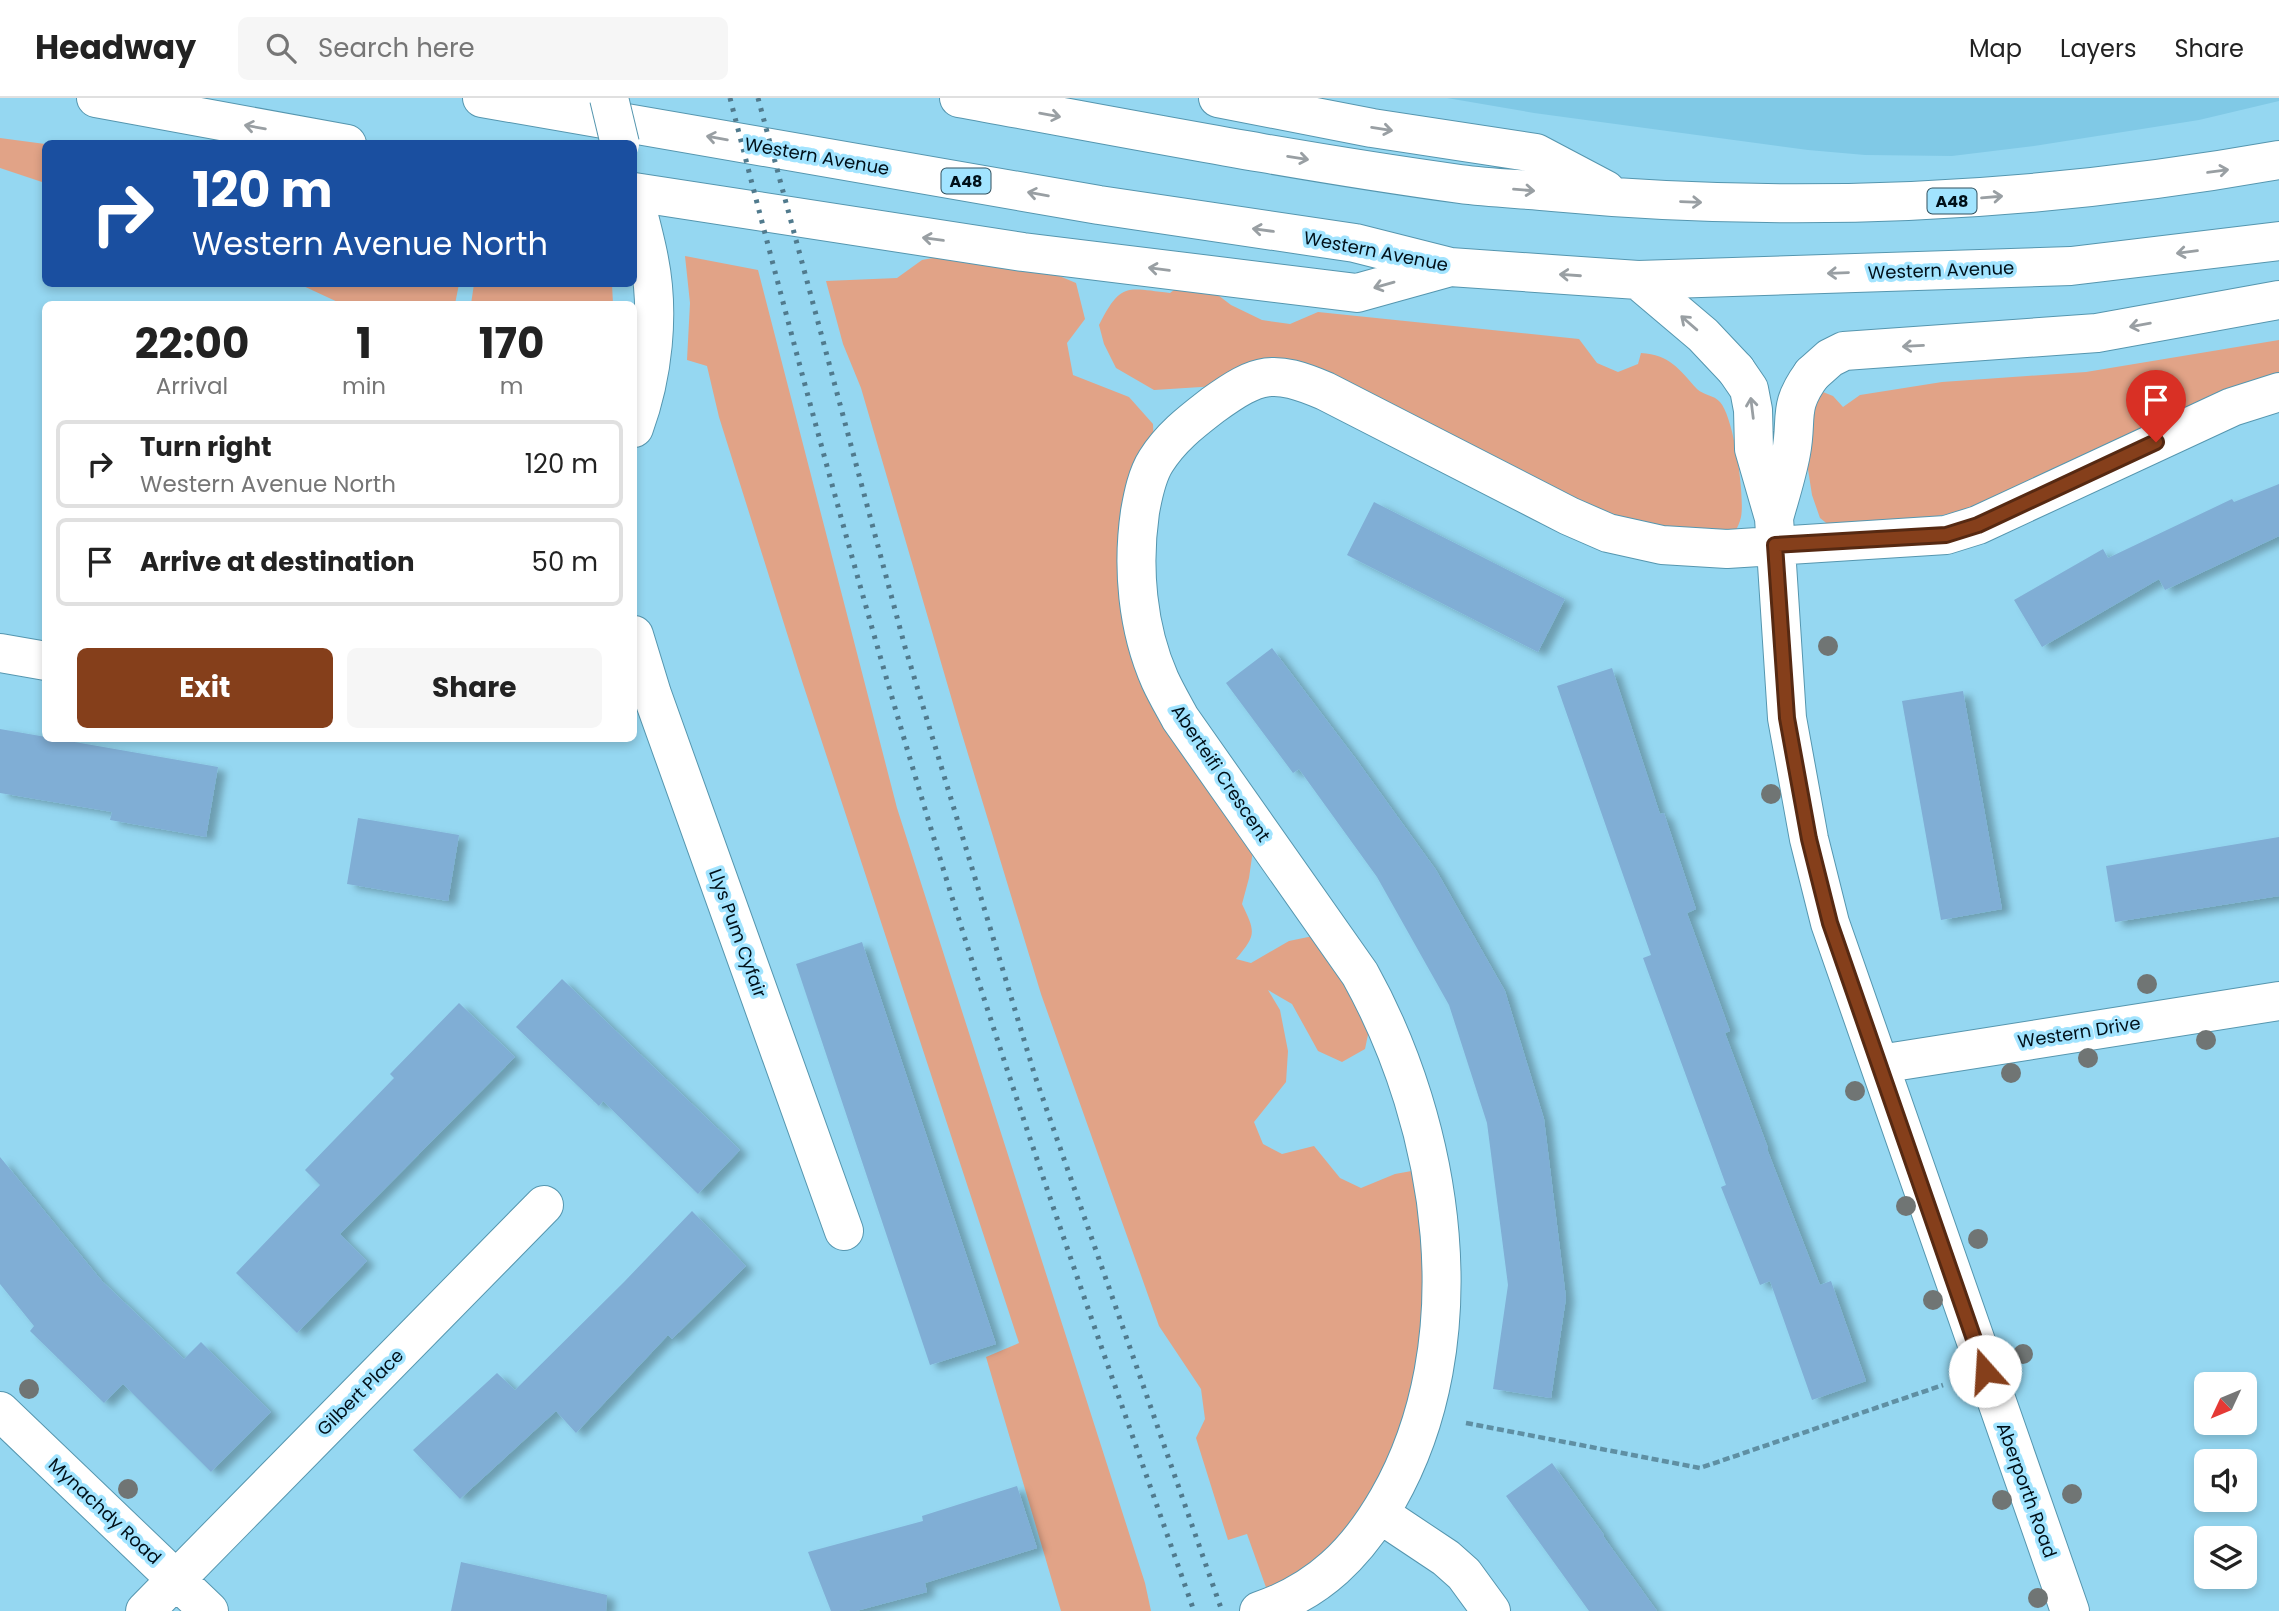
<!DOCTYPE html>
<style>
body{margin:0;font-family:Poppins,sans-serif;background:#f6f6f6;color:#222;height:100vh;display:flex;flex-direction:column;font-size:26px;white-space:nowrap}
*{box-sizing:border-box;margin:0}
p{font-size:23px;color:#767676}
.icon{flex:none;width:38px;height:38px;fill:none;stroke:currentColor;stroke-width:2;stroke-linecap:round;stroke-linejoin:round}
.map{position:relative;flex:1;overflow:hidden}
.drawer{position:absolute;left:42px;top:203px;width:595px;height:441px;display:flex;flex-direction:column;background:#fff;border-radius:10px;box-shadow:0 4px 10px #0003}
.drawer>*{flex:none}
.top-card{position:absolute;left:42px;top:42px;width:595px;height:147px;border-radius:10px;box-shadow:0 4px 10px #0003;background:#1a4fa0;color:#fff;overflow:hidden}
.needle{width:46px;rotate:226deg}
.buttons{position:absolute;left:2194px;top:1274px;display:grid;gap:14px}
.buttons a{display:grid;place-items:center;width:63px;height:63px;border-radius:10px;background:#fff;box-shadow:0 4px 10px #0003;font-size:35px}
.pin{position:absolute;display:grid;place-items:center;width:60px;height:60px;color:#fff;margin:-72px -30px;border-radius:50% 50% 50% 0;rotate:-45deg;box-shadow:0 0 7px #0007}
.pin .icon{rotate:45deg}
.me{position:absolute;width:77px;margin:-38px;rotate:341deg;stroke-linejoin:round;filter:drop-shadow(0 0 5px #0008)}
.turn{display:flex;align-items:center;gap:24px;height:147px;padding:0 35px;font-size:32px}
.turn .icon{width:91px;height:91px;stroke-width:2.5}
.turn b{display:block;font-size:49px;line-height:60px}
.eta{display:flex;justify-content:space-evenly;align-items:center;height:119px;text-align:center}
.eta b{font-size:42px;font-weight:700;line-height:49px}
.action{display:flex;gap:14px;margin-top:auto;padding:14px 35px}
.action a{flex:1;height:80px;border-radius:10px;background:#853f1b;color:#fff;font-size:28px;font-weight:700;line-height:80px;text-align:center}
.action a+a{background:#f6f6f6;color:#222}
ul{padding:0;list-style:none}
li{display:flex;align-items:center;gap:21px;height:88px;margin:0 14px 10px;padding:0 21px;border:4px solid #e0e0e0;border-radius:10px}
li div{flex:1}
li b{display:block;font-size:26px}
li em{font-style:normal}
header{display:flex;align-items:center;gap:42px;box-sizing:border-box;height:98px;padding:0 35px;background:#fff;border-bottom:2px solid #e0e0e0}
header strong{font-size:33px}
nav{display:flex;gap:38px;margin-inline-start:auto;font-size:24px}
.search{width:490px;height:63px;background:#f6f6f6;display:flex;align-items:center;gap:18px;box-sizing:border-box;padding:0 24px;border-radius:10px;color:#767676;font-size:26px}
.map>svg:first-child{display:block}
.built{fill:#80c9e6}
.green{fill:#e1a387}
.building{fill:#80aed5;filter:url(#shadow)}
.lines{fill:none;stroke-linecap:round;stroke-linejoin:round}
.minor-casing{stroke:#5596af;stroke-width:40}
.highway-casing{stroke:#5596af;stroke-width:40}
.path{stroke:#5f8fa3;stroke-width:4.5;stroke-dasharray:7 3.5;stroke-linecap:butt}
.minor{stroke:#fff;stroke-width:38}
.highway{stroke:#fff;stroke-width:38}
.rail{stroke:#507a8d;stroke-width:5;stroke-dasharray:3.5 7;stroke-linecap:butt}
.minor-bridge-casing{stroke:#5596af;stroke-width:40;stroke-linecap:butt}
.minor-bridge{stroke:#fff;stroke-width:38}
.tree{fill:#707574}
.oneway{stroke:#999fa3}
.route-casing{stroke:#562912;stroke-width:18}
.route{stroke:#853f1b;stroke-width:12}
.labels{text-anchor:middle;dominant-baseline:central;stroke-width:7;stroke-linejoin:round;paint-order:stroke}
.shield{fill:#a2e4ff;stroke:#31505e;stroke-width:2}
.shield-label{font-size:16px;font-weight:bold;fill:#001019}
.street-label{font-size:18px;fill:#001019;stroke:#a2e4ff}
</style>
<header>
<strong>Headway</strong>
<div class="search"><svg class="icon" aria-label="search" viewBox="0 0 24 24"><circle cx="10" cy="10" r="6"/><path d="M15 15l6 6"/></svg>Search here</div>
<nav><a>Map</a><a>Layers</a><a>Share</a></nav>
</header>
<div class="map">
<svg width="2279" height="1513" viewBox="0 0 2279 1513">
<defs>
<filter id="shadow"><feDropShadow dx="8" dy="4.5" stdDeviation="3.5" flood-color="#0004"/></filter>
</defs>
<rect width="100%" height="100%" fill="#95d7f1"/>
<!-- built -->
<path class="built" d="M1447,0H2279V3L2199,22L2034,48L1952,58L1865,57L1808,52L1534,15Z"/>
<!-- green -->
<path class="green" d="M0,40L45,46V85L0,70Z
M960,155L1026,164L1076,185L1085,221L1067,245L1073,277L1129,299L1153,326L1154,348L1124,461L1253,752L1249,780L1242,806C1256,835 1256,837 1236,861L1251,865L1289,843L1313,838L1336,852L1370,927L1365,951L1342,964L1318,953L1292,906L1268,892L1280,912L1288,953L1286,984L1254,1024L1263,1046L1282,1056L1314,1048L1340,1080L1361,1090L1395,1076L1417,1072L1427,1201L1404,1335L1359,1422L1305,1475L1268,1495L1247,1436L1228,1442L1196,1340L1205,1321L1201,1291L1159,1228L1041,896L961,633L861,290L843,246L826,183L897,180L922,162Z
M685,158L758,172L897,710L1145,1485L1151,1513H1061L986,1259L1019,1245L802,583L719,319L707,268L687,262L690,205Z
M1183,185L1210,191L1231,207L1262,222L1290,226L1318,214L1579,241L1597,265L1618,274L1638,266L1641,255C1670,257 1678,270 1697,291C1703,297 1714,297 1720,304C1734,319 1745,399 1741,419C1740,424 1737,430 1735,434L1668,439L1580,405L1329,281L1154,292L1116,270L1104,246L1099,227C1121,184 1126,190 1170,195Z
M299,186H459L455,206H342Z
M474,186H612L613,206H471Z
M2279,242V289L1970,412L1840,436L1820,420L1812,397L1805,352L1810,309L1823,294L1833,298L1843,309L1860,297L1942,284L2086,274Z"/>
<!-- building -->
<path class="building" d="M2279,386V438L2165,492L2159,481L2042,549L2014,502L2103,451L2108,460L2232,401L2234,404Z
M1374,404L1565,501L1538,554L1347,457Z
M1272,550L1356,661L1436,772L1505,893L1544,1021L1566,1200L1551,1300L1493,1291L1508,1187L1487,1025L1449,907L1377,779L1299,671L1293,675L1226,585Z
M1612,570L1660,716L1664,715L1696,811L1687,815L1730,933L1725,935L1768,1050L1767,1051L1820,1187L1831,1183L1866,1283L1812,1302L1770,1183L1760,1187L1721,1089L1726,1087L1643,860L1651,857L1557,588Z
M1963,593L2002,811L1941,822L1902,603Z
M0,631L218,669L206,739L110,722L112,714L0,695Z
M358,720L459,737L448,803L347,786Z
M2279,739V798L2115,824L2106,768Z
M862,844L996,1246L930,1267L796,866Z
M562,881L740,1052L698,1096L603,1003L599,1008L516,929Z
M459,905L515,959L340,1136L367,1163L297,1235L236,1175L320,1087L305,1072L394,980L390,976Z
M0,1059L102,1183L184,1261L201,1244L271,1314L211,1374L123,1286L104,1305L30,1233L34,1228L0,1186Z
M692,1113L746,1168L672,1241L668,1237L576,1335L556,1313L460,1401L413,1352L497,1275L515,1292L624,1184Z
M1552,1365L1604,1437L1603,1438L1657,1513H1589L1506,1398Z
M1017,1388L1037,1450L925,1485L927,1494L856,1513H831L808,1454L923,1423L922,1418Z
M461,1464L607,1497L606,1513H451Z"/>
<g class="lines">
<!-- minor casing -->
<g class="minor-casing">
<path id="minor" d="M634,99C639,119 645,140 649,161C660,216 653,278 634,330
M1736,272L1749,291L1753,312L1754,351L1774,420L1787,620L1809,741L1830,825L2070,1513
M1774,420C1780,398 1787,377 1791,355C1798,319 1787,310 1812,276
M634,537L652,596L844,1133
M0,555L46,563
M1880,966L2279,903
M0,1313L209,1513
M1380,1416L1446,1460L1464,1476L1491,1513
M145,1513L544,1107
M1259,1513C1319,1493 1357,1455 1388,1401C1478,1243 1445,1029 1360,876L1180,620C1173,607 1166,595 1160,582C1137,530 1132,469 1140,414C1143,397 1147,377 1156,363C1171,339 1191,324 1213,307C1259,274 1273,271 1325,293L1569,418L1608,435L1662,447L1727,451L1946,437L1978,427L2232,309L2279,294"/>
</g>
<!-- highway casing -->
<g class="highway-casing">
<path id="highway" d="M96,0L347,46
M482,0L1099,107L1355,145L1450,169L1638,182L2071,168L2279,143
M959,0C1125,30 1292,63 1460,86C1491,90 1522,91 1553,94C1798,117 2037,105 2279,62
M1218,0L1372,30L1536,55L1606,92
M634,94L1023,154L1357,195L1447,170
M1638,182L1703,237L1736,272
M1812,276L1830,260L1844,253L2097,235L2279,202"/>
</g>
<!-- path -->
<path class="path" d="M1466,1325L1700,1370L1943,1287"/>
<!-- minor -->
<use href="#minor" class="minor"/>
<!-- highway -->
<use href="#highway" class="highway"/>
<!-- rail -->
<path class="rail" d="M730,0C801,277 875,554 961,828C1033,1058 1114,1285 1194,1513
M758,0L905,549L1035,978L1222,1513"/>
<!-- minor-bridge casing -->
<g class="minor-bridge-casing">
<path id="minor-bridge" d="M609,0L620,46"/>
</g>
<!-- minor-bridge -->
<use href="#minor-bridge" class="minor-bridge"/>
</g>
<!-- trees -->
<g class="tree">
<circle cx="1828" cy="548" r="10"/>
<circle cx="1771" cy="696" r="10"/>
<circle cx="2147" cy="886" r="10"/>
<circle cx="2206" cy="942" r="10"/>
<circle cx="2088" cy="960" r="10"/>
<circle cx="2011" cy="975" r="10"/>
<circle cx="1855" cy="993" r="10"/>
<circle cx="1906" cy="1108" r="10"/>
<circle cx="1978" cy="1141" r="10"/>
<circle cx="1933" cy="1202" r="10"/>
<circle cx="2023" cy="1256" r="10"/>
<circle cx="29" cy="1291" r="10"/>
<circle cx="128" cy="1391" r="10"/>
<circle cx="2072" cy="1396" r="10"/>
<circle cx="2002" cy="1402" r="10"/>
<circle cx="2038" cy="1500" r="10"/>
</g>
<!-- one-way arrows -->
<defs><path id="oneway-shaft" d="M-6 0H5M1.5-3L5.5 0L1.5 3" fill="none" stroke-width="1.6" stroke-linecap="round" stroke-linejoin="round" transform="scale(1.75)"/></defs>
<g class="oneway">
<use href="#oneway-shaft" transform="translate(1050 17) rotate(10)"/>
<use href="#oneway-shaft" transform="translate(255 29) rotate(-170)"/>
<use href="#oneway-shaft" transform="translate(1382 31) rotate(9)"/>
<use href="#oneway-shaft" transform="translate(717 40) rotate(-170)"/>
<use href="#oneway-shaft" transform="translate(1298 60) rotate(9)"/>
<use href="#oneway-shaft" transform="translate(2218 73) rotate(-8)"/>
<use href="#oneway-shaft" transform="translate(1524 92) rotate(5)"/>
<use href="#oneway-shaft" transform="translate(1038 96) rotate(-170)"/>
<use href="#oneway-shaft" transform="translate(1992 99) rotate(-5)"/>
<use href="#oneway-shaft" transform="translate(1691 104) rotate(2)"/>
<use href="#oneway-shaft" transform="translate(1263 132) rotate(-172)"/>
<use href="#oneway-shaft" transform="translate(933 141) rotate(-172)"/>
<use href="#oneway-shaft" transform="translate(2187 154) rotate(173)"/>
<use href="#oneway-shaft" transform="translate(1159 171) rotate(-173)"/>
<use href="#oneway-shaft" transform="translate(1838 175) rotate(178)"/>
<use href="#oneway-shaft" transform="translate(1570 177) rotate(-176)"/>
<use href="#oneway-shaft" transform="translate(1384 187) rotate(164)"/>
<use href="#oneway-shaft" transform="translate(1689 225) rotate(-139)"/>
<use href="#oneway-shaft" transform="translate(2140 227) rotate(170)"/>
<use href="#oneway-shaft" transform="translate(1913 248) rotate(177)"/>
<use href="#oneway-shaft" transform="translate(1752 310) rotate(-97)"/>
</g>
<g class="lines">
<!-- route casing -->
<g class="route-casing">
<path id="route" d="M1985,1273L1830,825L1809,741L1787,620L1775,447L1946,437L1978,427L2156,344"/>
</g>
<!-- route -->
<use href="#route" class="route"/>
</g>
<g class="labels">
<!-- shield labels -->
<g class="shield">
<rect x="941.5" y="70.5" width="49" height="25" rx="5"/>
<rect x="1927.5" y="90.5" width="49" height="25" rx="5"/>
</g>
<g class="shield-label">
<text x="966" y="83">A48</text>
<text x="1952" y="103">A48</text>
</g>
<!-- street labels -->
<g class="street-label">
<text transform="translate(817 58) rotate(10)">Western Avenue</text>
<text transform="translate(1376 153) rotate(11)">Western Avenue</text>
<text transform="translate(1941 172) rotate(-2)">Western Avenue</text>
<text transform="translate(1221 675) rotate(56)">Aberteifi Crescent</text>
<text transform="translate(738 835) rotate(70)">Llys Pum Cyfair</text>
<text transform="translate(2079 934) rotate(-9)">Western Drive</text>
<text transform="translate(360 1294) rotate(-45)">Gilbert Place</text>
<text transform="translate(2027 1392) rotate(70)">Aberporth Road</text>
<text transform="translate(105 1413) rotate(43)">Mynachdy Road</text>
</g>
</g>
</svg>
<div class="buttons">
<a><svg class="needle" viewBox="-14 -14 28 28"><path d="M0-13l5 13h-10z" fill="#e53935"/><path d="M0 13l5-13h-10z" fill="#767676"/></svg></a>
<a><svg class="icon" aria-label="sound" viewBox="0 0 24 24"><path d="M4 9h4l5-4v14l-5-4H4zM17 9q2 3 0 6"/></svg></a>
<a><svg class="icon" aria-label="layers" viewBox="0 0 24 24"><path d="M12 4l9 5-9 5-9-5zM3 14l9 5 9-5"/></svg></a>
</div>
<div class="pin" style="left:2156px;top:344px;background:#d93025"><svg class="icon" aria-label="arrive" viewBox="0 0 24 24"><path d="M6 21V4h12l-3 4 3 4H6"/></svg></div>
<svg class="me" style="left:1985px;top:1273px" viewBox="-20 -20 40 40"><circle r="19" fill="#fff"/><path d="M0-13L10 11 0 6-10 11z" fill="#853f1b"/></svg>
<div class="top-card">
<div class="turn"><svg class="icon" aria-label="right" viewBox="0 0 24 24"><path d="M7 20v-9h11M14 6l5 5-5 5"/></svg><div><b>120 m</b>Western Avenue North</div></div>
</div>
<section class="drawer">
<div class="eta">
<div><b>22:00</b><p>Arrival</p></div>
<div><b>1</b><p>min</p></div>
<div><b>170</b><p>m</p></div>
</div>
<ul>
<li><svg class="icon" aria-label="right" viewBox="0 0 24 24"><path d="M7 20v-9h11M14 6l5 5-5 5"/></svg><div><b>Turn right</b><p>Western Avenue North</p></div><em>120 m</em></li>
<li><svg class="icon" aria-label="arrive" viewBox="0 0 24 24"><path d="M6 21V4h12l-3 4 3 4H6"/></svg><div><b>Arrive at destination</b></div><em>50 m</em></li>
</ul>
<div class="action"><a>Exit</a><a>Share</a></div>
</section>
</div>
